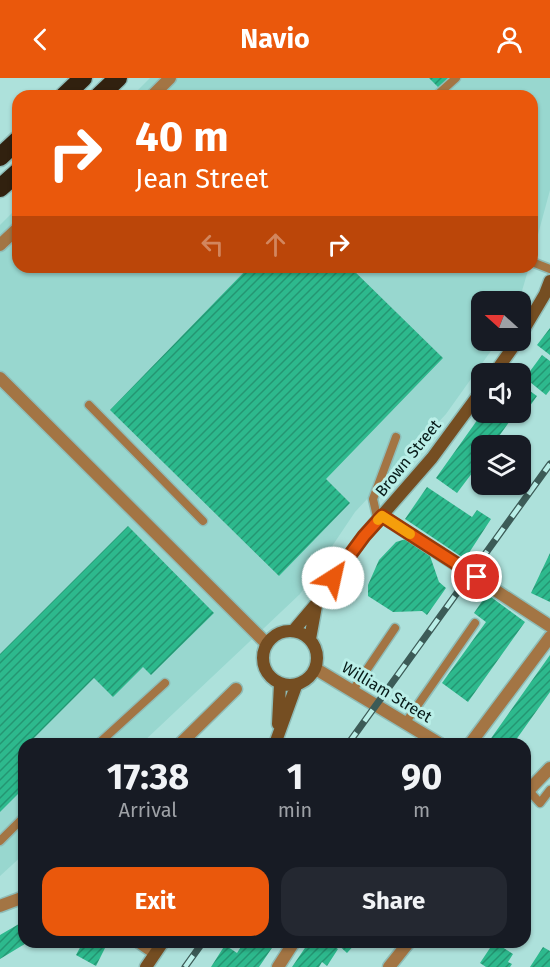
<!DOCTYPE html>
<style>
body{margin:0;font-family:"Fira Sans",sans-serif;background:#242831;color:#f1f3f6;height:100vh;display:flex;flex-direction:column;font-size:22px;white-space:nowrap}
*{box-sizing:border-box;margin:0}
p{font-size:20px;color:#9ea1a6}
.icon{flex:none;width:33px;height:33px;fill:none;stroke:currentColor;stroke-width:2;stroke-linecap:round;stroke-linejoin:round}
.map{position:relative;flex:1;overflow:hidden}
.sheet{position:absolute;left:18px;top:660px;width:513px;height:210px;display:flex;flex-direction:column;background:#171b24;border-radius:18px;box-shadow:0 2px 4px #0004}
.sheet>*{flex:none}
.hud{position:absolute;left:12px;top:12px;width:526px;height:183px;border-radius:18px;box-shadow:0 2px 4px #0004;background:#ea580c;color:#fff;overflow:hidden}
.needle{width:39px;rotate:291deg}
.buttons{position:absolute;left:471px;top:213px;display:grid;gap:12px}
.buttons a{display:grid;place-items:center;width:60px;height:60px;border-radius:12px;background:#171b24;box-shadow:0 2px 4px #0004;font-size:30px}
.pin{position:absolute;display:grid;place-items:center;width:51px;height:51px;color:#fff;margin:-26px;border:3px solid #fff;border-radius:50%;box-shadow:0 2px 6px #0007}
.me{position:absolute;width:66px;margin:-33px;rotate:35deg;stroke-linejoin:round;filter:drop-shadow(0 0 4px #0008)}
.turn{display:flex;align-items:center;gap:21px;height:126px;padding:0 24px;font-size:27px}
.turn .icon{width:78px;height:78px;stroke-width:2.5}
.turn b{display:block;font-size:42px;line-height:51px}
.lanes{display:flex;align-items:center;height:57px;padding:0 24px;background:#0003;justify-content:center;gap:30px;direction:ltr}
.lanes .off{opacity:.35}
.eta{display:flex;justify-content:space-evenly;align-items:center;height:102px;text-align:center}
.eta b{font-size:36px;font-weight:700;line-height:42px}
.cta{display:flex;gap:12px;margin-top:auto;padding:12px 24px}
.cta a{flex:1;height:69px;border-radius:18px;background:#ea580c;color:#fff;font-size:24px;font-weight:700;line-height:69px;text-align:center}
.cta a+a{background:#242831;color:#f1f3f6}
header{display:flex;justify-content:space-between;align-items:center;height:78px;padding:0 24px;background:#ea580c;color:#fff;font-size:27px;font-weight:700}
.map>svg:first-child{display:block}
.built{fill:#98d7cf}
.building{fill:url(#building-hatch)}
.lines{fill:none;stroke-linecap:round;stroke-linejoin:round}
.lane-casing{stroke:#8fbdb8;stroke-width:11}
.street-casing{stroke:#8fbdb8;stroke-width:15}
.secondary-casing{stroke:#8fbdb8;stroke-width:15}
.highway-casing{stroke:#8fbdb8;stroke-width:21}
.lane{stroke:#a37544;stroke-width:8}
.street{stroke:#a37544;stroke-width:12}
.secondary{stroke:#754e22;stroke-width:12}
.highway{stroke:#31210f;stroke-width:18}
.rail-casing{stroke:#3c5b57;stroke-width:7}
.rail{stroke:#baefe8;stroke-width:4.5;stroke-dasharray:14;stroke-linecap:butt}
.route-casing{stroke:#983908;stroke-width:15}
.route{stroke:#ea580c;stroke-width:10}
.slow{stroke:#f59e0b;stroke-width:10}
.labels{text-anchor:middle;dominant-baseline:central;stroke-width:6;stroke-linejoin:round;paint-order:stroke}
.street-label{font-size:16px;fill:#061a18;stroke:#baefe8}
</style>
<header><svg class="icon" aria-label="back" viewBox="0 0 24 24"><path d="M15 5l-7 7 7 7"/></svg>Navio<svg class="icon" aria-label="person" viewBox="0 0 24 24"><circle cx="12" cy="8" r="4"/><path d="M4 21q1-7 8-7t8 7"/></svg></header>
<div class="map">
<svg width="550" height="889" viewBox="0 0 550 889">
<defs>
<pattern id="building-hatch" width="6" height="6" patternUnits="userSpaceOnUse" patternTransform="scale(1.5)"><rect width="6" height="6" fill="#2db98d"/><path d="M-1 1l2-2M0 6l6-6M5 7l2-2" fill="none" stroke="#249672"/></pattern>
</defs>
<rect width="100%" height="100%" fill="#ade1db"/>
<!-- built -->
<path class="built" d="M150,0H550V112L533,175L532,18H132Z
M18,129V189H529L519,223L482,224V262L498,263L446,336L355,434L300,516L141,666H24V776L0,798V147Z"/>
<!-- building -->
<path class="building" d="M429,0H452L441,12Z
M249,189H350L443,280L326,401L350,425L279,498L110,332Z
M550,250V277L537,267Z
M542,277L550,283V312L546,317L525,300Z
M520,306L537,318L522,339L517,334H520Z
M483,334H505L512,340L492,368H482V382L457,415L436,400Z
M427,409L472,439L477,432L491,441L465,481L405,441Z
M128,448L214,535L151,597L143,589L113,619L94,600L34,660L40,666H24V710L0,734V576Z
M406,461L429,475L439,504L446,510L427,537L422,533L393,534L368,518V507L379,482L396,464Z
M550,475V524L531,515Z
M487,516L525,544L468,624L442,605L486,544L474,535Z
M550,577V614L513,666H487Z
M418,659L427,666H413Z
M24,843V864H28L0,881V857Z
M83,864H94L105,870L96,888L76,877Z
M244,864H276L259,889H211L225,867L237,875Z
M309,864H328L338,871L327,888L322,884L319,889H292Z
M335,864H357L347,875Z
M494,864L513,876L508,884L512,886L510,889H486L480,885Z
M543,869L550,873V889H530Z"/>
<g class="lines">
<!-- lane casing -->
<g class="lane-casing">
<path id="lane" d="M436,18L456,0
M532,184L550,191
M89,327L203,443
M378,443L373,421L396,359
M353,612L395,550
M406,644L475,545
M98,666L165,605
M529,713L540,725L550,712
M0,763L24,739"/>
</g>
<!-- street casing -->
<g class="street-casing">
<path id="street" d="M152,18L170,0
M0,167L18,150
M0,300L266,565
M382,438L550,548
M316,591L440,666
M180,666L236,611
M470,666L550,559
M525,716L550,690
M0,828L24,819
M139,864L155,875
M278,889L294,864
M389,889L409,864"/>
</g>
<!-- secondary casing -->
<g class="secondary-casing">
<path id="secondary" d="M520,258L545,216L550,203
M494,296L518,262
M294,552L316,526L333,500L364,458L432,380L482,312
M263 580a27 27 0 1 1 54 0a27 27 0 1 1-54 0Z
M310,561L316,528
M278,646L280,606
M275,666L296,608
M146,889L163,864"/>
</g>
<!-- highway casing -->
<g class="highway-casing">
<path id="highway" d="M64,18L83,0
M99,18L118,0
M0,79L18,62
M0,110L18,94"/>
</g>
<!-- lane -->
<use href="#lane" class="lane"/>
<!-- street -->
<use href="#street" class="street"/>
<!-- secondary -->
<use href="#secondary" class="secondary"/>
<!-- highway -->
<use href="#highway" class="highway"/>
<!-- rail casing -->
<g class="rail-casing">
<path id="rail" d="M348,666L550,386
M185,889L203,864"/>
</g>
<!-- rail -->
<use href="#rail" class="rail"/>
</g>
<g class="lines">
<!-- route casing -->
<g class="route-casing">
<path id="route" d="M333,500L364,458L382,438L477,499"/>
</g>
<!-- route -->
<use href="#route" class="route"/>
<!-- slow -->
<path class="slow" d="M378,442L382,438L410,456"/>
</g>
<g class="labels">
<!-- street labels -->
<g class="street-label">
<text transform="translate(408 380) rotate(-51)">Brown Street</text>
<text transform="translate(387 614) rotate(31)">William Street</text>
</g>
</g>
</svg>
<div class="buttons">
<a><svg class="needle" viewBox="-14 -14 28 28"><path d="M0-13l5 13h-10z" fill="#e53935"/><path d="M0 13l5-13h-10z" fill="#9ea1a6"/></svg></a>
<a><svg class="icon" aria-label="sound" viewBox="0 0 24 24"><path d="M4 9h4l5-4v14l-5-4H4zM17 9q2 3 0 6"/></svg></a>
<a><svg class="icon" aria-label="layers" viewBox="0 0 24 24"><path d="M12 4l9 5-9 5-9-5zM3 14l9 5 9-5"/></svg></a>
</div>
<div class="pin" style="left:477px;top:499px;background:#d93025"><svg class="icon" aria-label="arrive" viewBox="0 0 24 24"><path d="M6 21V4h12l-3 4 3 4H6"/></svg></div>
<svg class="me" style="left:333px;top:500px" viewBox="-20 -20 40 40"><circle r="19" fill="#fff"/><path d="M0-13L10 11 0 6-10 11z" fill="#ea580c"/></svg>
<div class="hud">
<div class="turn"><svg class="icon" aria-label="right" viewBox="0 0 24 24"><path d="M7 20v-9h11M14 6l5 5-5 5"/></svg><div><b>40 m</b>Jean Street</div></div>
<div class="lanes"><svg class="icon off" aria-label="left" viewBox="0 0 24 24"><path d="M17 20v-9H6M10 6l-5 5 5 5"/></svg><svg class="icon off" aria-label="ahead" viewBox="0 0 24 24"><path d="M12 20V5M6 11l6-6 6 6"/></svg><svg class="icon" aria-label="right" viewBox="0 0 24 24"><path d="M7 20v-9h11M14 6l5 5-5 5"/></svg></div>
</div>
<section class="sheet">
<div class="eta">
<div><b>17:38</b><p>Arrival</p></div>
<div><b>1</b><p>min</p></div>
<div><b>90</b><p>m</p></div>
</div>
<div class="cta"><a>Exit</a><a>Share</a></div>
</section>
</div>
